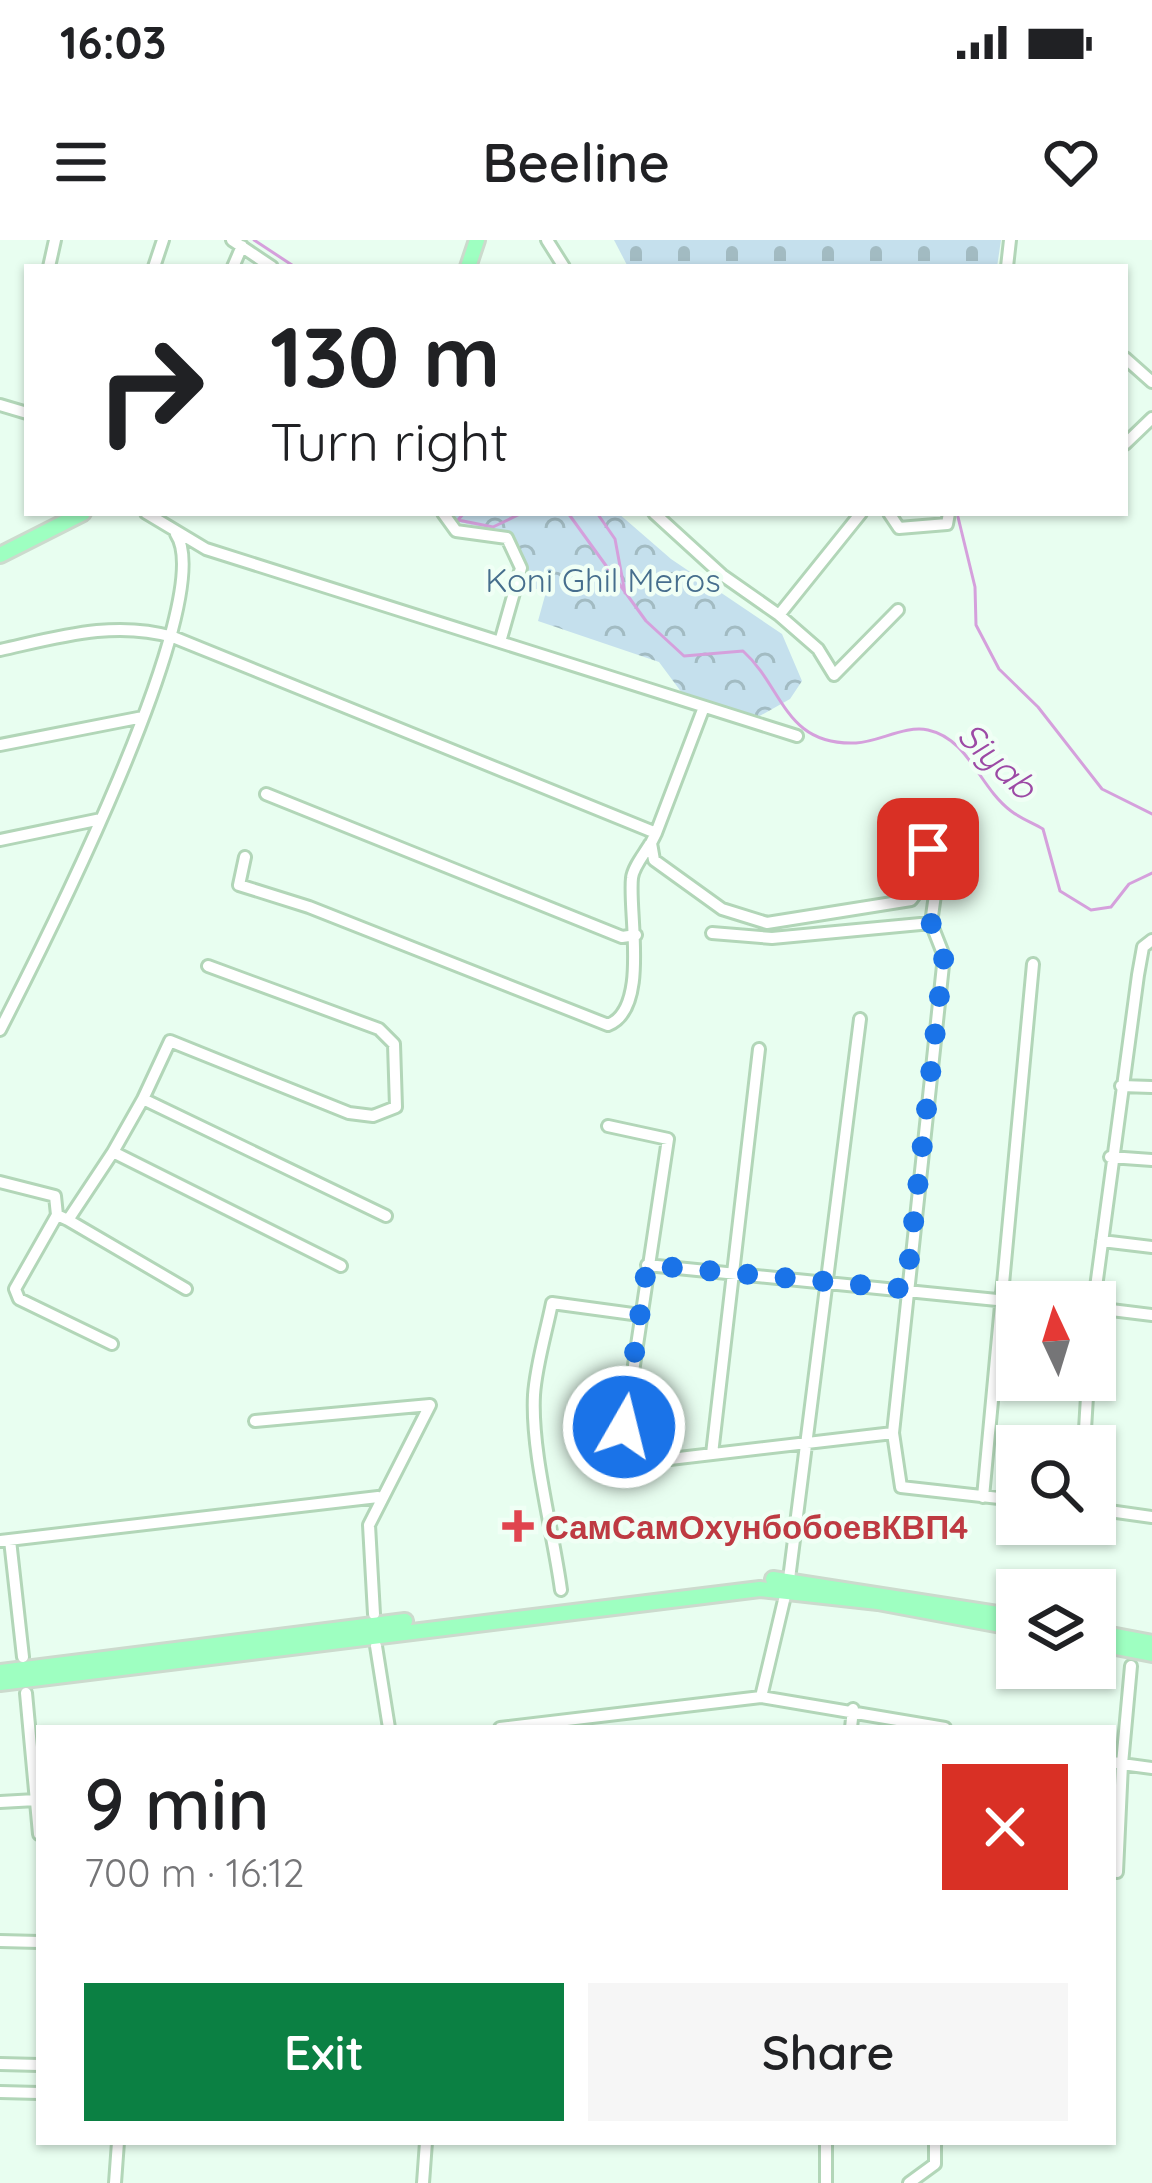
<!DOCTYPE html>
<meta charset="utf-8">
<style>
body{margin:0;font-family:Quicksand,sans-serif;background:#f6f6f6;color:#202124;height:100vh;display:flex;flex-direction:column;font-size:45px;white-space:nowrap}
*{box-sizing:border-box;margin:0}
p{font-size:39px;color:#757577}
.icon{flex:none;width:66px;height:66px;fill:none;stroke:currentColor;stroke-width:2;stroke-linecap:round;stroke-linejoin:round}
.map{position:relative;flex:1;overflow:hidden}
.details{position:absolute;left:36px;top:1485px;width:1080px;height:420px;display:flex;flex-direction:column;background:#fff;border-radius:0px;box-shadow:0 3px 9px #0004}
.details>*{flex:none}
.guide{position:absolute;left:24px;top:24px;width:1104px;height:252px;border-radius:0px;box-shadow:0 3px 9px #0004;background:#fff;color:#202124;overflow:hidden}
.needle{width:78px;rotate:356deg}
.fabs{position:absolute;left:996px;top:1041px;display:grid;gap:24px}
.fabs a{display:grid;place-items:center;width:120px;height:120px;border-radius:0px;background:#fff;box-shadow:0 3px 9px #0004;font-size:60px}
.pin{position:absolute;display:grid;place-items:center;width:102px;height:102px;color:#fff;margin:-51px;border-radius:24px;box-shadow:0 6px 18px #0006}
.me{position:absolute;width:132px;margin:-66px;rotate:8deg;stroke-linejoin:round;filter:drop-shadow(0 0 9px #0008)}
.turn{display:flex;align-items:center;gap:42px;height:252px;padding:0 48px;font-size:54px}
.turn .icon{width:156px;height:156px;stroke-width:2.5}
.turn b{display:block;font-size:84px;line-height:102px}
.round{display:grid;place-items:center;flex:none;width:126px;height:126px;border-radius:0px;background:#f6f6f6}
.head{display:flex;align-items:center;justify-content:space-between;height:204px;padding:0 48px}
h1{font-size:72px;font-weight:600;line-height:90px}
.primary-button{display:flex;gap:24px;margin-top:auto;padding:24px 48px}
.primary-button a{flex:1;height:138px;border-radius:0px;background:#0b8043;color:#fff;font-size:48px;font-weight:600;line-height:138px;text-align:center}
.primary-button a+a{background:#f6f6f6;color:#202124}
.status{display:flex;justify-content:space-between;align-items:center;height:84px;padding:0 60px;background:#fff;direction:ltr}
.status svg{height:33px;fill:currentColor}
header{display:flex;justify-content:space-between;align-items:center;height:156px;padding:0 48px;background:#fff;font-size:54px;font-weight:600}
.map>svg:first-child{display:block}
.cemetery{fill:url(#cemetery-stones)}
.park{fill:url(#park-crowns)}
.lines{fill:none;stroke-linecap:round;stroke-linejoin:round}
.stream{stroke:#d5a0dc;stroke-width:3}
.minor-casing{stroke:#b2d6b8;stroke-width:16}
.major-casing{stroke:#ccdacd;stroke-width:20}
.minor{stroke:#fff;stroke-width:10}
.major{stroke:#9effc1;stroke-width:14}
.route{stroke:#1a73e8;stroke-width:21;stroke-dasharray:0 37.8}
.health-dot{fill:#e0444e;stroke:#f0fff5;stroke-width:4.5}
.labels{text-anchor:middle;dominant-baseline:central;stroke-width:9;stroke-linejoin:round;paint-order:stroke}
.park-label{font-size:33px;fill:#466e8d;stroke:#f0fff5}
.health-label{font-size:33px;font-weight:bold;fill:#be3a42;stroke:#f0fff5;text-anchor:start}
.water-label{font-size:36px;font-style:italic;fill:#9c4aa5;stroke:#f0fff5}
</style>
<div class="status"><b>16:03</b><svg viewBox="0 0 49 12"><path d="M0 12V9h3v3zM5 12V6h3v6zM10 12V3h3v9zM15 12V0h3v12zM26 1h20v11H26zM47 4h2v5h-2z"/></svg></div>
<header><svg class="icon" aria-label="menu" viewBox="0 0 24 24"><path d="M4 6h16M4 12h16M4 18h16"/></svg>Beeline<svg class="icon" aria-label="heart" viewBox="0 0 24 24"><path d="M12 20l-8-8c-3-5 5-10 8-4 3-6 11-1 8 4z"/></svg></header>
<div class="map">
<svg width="1152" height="1943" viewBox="0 0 1152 1943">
<defs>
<pattern id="cemetery-stones" width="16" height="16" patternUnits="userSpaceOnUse" patternTransform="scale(3)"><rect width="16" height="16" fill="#c5e0ed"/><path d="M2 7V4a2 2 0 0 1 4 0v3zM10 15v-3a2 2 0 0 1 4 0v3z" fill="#a2bbc2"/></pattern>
<pattern id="park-crowns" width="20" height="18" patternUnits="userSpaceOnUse" patternTransform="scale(3)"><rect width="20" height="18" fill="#c5e0ed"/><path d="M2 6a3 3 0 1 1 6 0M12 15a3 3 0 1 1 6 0" fill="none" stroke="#a2bbc2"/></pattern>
</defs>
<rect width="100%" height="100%" fill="#e8fef0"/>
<!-- cemetery -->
<path class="cemetery" d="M614,0H1001L997,27H628Z"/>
<!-- park -->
<path class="park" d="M451,273H618L671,319L782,394L802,441L790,459L756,478L685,457L659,422L538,381L546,352L520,344L524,328L512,294L458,282Z"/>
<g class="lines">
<!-- stream -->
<path class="stream" d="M254,0L295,27
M464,273L458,280L493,287L522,273
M568,273L646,381L684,416L743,411C784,448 784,506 856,503C879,502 905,485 928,490C969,499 979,547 1011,571C1020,578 1033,583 1043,589L1060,651L1091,670L1111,667L1129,644L1152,633
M597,273L615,299L625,353
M958,277L975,347L976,385L999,429L1038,467L1102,549L1152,574"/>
<!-- minor casing -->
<g class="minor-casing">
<path id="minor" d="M232,0L272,27
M547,0L564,27
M49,27L55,0
M154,27L163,0
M233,27L242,6
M1007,27L1010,0
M1125,118L1152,142
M0,165L27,173
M1125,204L1152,178
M146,273L206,309L797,496
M443,273L456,291L507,298L521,328L500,402
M654,273L722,335L779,375L861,273
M889,273L899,288L947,284L949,273
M779,375L818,409L834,435L898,370
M0,410C59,397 114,380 173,397L656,593L651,603L654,620L722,669L767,683L911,660L921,647L926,619L936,648L931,683L944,716L893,1193L619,1225L668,899L608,886
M0,505L143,477
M266,554L622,697L636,695
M656,593L704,467
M0,600L101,579
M245,617L239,645L309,667L608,785C650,769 628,672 632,638C633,627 645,613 650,604
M926,619L934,604
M712,693L772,698L931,683
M208,726L379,789L394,804L396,867L373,876L349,873L170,801L143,859L386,976
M0,790C39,714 220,359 176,294
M1121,846L1152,847
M143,859L113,912L341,1026
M113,912L68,980L186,1049
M1110,917L1152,920
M0,942L55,956L57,975
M68,980L57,975L15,1049L19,1059L112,1104
M1102,1001L1152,1007
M647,1025L1017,1062
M1094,1062L1138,735L1143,707L1152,700
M1095,1068L1152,1075
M255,1181L430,1165L369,1285L374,1374
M893,1193L901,1247L1017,1260
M1084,1206L1088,1140
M712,1214L759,809
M983,1257L1033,724
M1095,1269L1152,1277
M10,1300L23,1417
M0,1301L378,1257
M561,1350C553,1290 531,1212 534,1155C536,1125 546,1093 552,1063L640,1075
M376,1406L389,1488
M1131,1426L1122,1524L1152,1528
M26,1453L39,1594
M761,1457L789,1339L860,779
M500,1488L761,1457L945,1488
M851,1488L853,1469
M1113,1522L1122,1524L1117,1632L1113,1631
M0,1562L36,1560
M0,1701L39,1702
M0,1824L39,1825
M0,1852L39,1853
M115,1943L118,1902
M423,1943L426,1902
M826,1943V1902
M909,1943L935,1924V1902"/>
</g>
<!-- major casing -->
<g class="major-casing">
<path id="major" d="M468,27L477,0
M0,315L83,273
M773,1339L1017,1377
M1095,1392L1152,1403
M1095,1403L1152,1414
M0,1432L405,1381
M0,1443L760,1349L878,1362L1017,1388"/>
</g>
<!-- minor -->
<use href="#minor" class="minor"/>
<!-- major -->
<use href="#major" class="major"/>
</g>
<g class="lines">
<!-- route -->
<path class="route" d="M624,1187L647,1025L906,1049L944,716L931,683L935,648L928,609"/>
</g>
<!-- markers -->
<path class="health-dot" d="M512 1268h12v12h12v12h-12v12h-12v-12h-12v-12h12z"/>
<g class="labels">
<!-- park labels -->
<g class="park-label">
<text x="603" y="339">Koni Ghil Meros</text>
</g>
<!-- health labels -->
<g class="health-label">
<text x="545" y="1286">СамСамОхунбобоевКВП4</text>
</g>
<!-- water labels -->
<g class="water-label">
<text transform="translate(998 520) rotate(44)">Siyab</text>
</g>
</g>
</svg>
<div class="fabs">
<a><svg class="needle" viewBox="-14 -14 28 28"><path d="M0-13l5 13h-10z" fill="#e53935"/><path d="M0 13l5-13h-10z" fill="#757577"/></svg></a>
<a><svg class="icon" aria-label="search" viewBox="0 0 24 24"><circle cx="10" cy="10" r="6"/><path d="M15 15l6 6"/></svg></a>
<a><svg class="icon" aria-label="layers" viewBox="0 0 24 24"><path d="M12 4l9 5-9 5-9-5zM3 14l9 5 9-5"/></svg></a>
</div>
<div class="pin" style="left:928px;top:609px;background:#d93025"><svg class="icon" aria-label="arrive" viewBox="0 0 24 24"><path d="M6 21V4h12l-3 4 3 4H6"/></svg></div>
<svg class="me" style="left:624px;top:1187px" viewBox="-20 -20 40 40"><circle r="17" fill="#1a73e8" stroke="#fff" stroke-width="3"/><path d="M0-11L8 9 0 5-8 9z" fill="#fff"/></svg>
<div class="guide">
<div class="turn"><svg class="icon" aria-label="right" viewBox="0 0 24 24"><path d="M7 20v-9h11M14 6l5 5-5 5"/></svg><div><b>130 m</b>Turn right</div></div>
</div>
<section class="details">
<div class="head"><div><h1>9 min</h1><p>700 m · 16:12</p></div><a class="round" style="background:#d93025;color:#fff"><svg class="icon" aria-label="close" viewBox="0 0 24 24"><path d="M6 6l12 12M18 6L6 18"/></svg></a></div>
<div class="primary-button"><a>Exit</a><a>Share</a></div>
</section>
</div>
